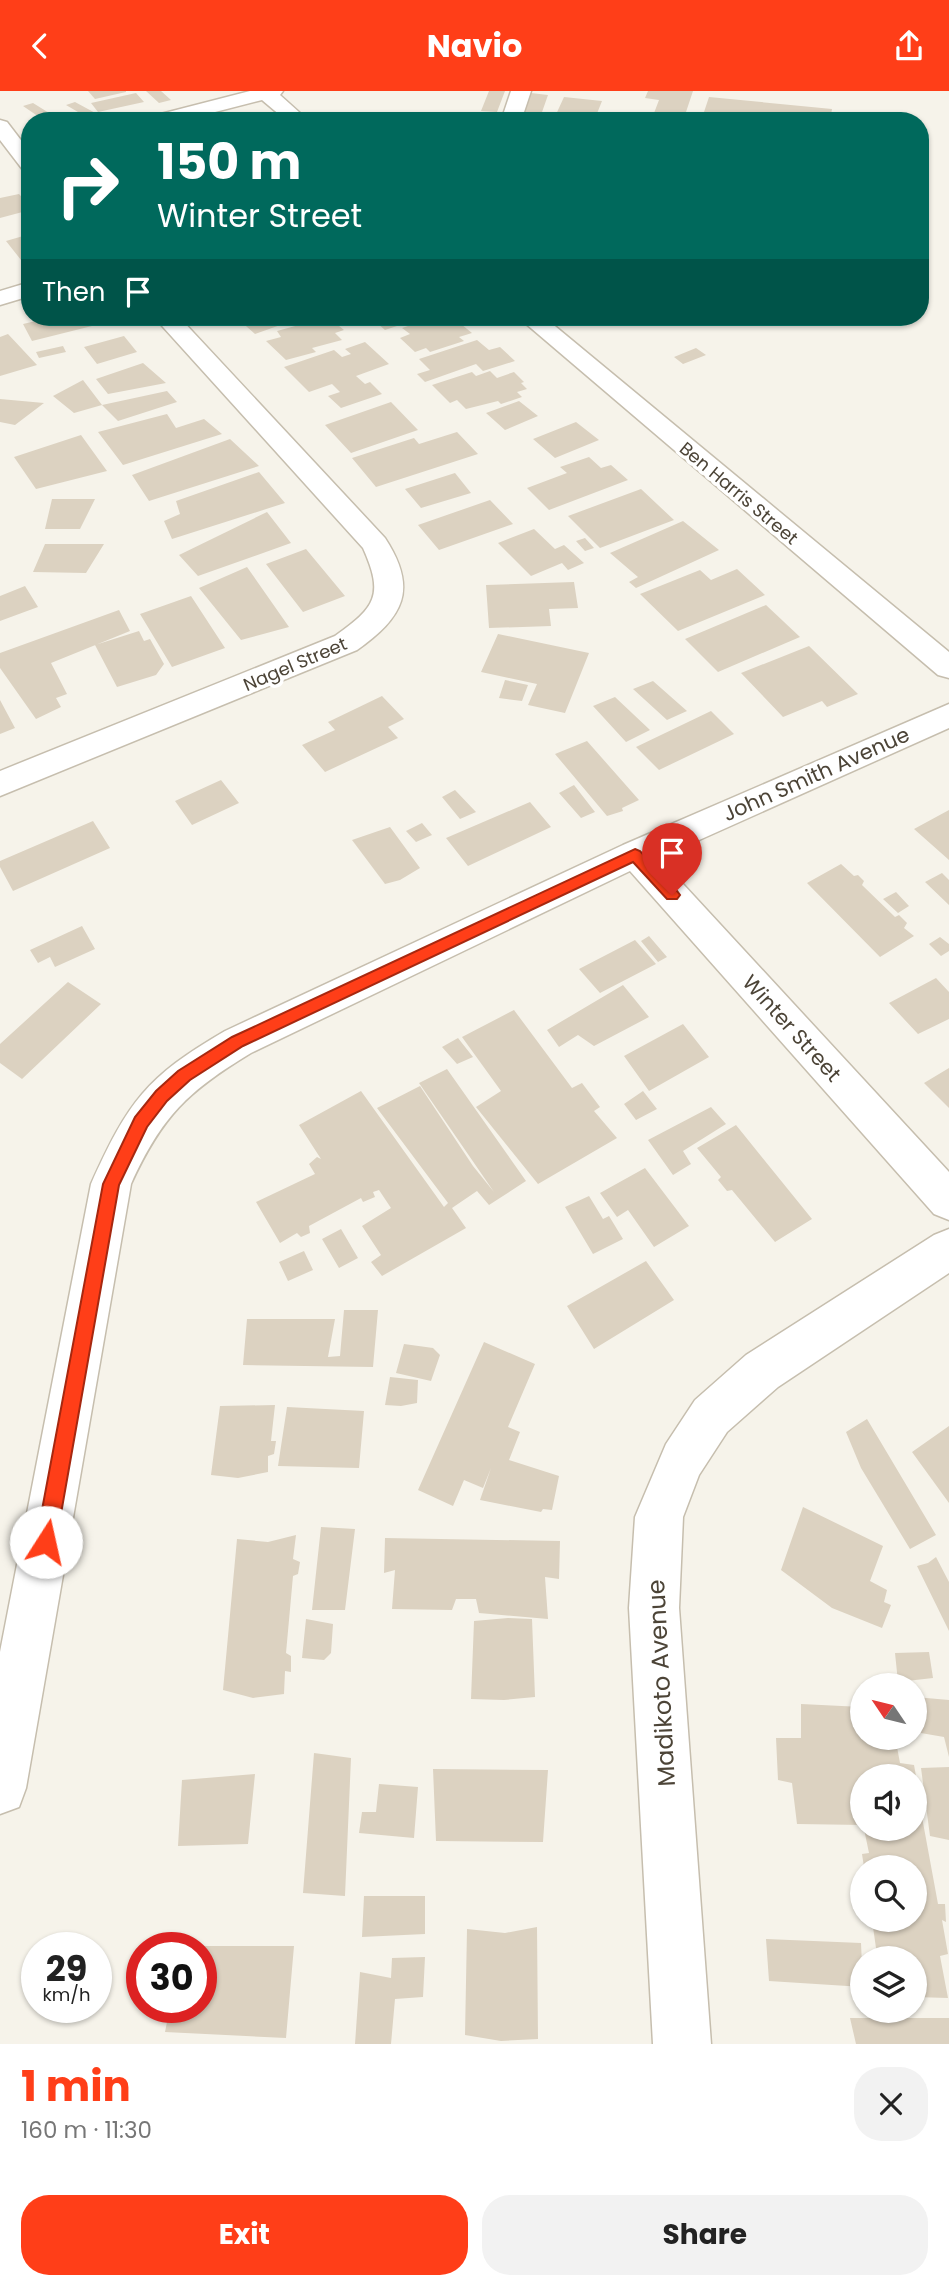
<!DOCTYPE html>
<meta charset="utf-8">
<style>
body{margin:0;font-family:Poppins,sans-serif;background:#f2f2f2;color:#222;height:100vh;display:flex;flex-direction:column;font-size:26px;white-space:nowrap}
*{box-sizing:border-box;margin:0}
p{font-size:23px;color:#767676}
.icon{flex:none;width:38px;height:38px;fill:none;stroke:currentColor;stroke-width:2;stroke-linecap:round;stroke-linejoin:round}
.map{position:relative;height:1953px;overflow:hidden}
.drawer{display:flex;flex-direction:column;background:#fff;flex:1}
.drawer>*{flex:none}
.top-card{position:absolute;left:21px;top:21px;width:908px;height:214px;border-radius:28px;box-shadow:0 2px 5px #0004;background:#00695c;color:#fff;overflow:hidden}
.needle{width:46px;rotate:305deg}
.controls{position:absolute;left:850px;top:1582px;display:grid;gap:14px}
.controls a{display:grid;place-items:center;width:77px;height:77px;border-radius:50%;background:#fff;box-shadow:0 2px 5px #0004;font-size:35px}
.speed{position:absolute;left:21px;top:1841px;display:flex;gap:14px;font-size:35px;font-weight:700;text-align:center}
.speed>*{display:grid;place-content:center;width:91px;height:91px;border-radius:50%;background:#fff;box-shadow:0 2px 5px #0004;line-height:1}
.speed small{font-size:18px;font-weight:400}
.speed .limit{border:10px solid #d22;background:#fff;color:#111}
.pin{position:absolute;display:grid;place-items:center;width:60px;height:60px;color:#fff;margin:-72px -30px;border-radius:50% 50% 50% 0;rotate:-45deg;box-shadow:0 0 7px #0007}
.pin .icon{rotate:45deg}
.me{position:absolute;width:77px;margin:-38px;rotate:10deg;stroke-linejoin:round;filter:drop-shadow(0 0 5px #0008)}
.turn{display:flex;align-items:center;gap:24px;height:147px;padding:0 21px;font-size:32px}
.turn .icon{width:91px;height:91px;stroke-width:2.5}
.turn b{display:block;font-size:49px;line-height:60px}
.then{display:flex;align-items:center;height:66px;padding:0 21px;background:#0003;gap:14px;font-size:26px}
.round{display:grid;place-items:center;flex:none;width:74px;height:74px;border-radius:28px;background:#f2f2f2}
.head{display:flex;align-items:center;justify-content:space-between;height:119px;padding:0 21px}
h1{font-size:42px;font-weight:700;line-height:52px;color:#ff3e18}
.primary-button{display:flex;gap:14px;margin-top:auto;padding:14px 21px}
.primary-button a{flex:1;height:80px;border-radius:28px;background:#ff3e18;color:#fff;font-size:28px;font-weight:700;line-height:80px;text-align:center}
.primary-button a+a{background:#f2f2f2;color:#222}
header{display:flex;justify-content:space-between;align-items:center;height:91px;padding:0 21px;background:#ff3e18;color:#fff;font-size:32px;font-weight:700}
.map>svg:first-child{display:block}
.building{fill:#dcd2c1}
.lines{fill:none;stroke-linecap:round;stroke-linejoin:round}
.minor-casing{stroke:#c6beae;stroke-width:3}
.minor{fill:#fff;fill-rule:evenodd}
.route{fill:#ff3e18;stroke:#a62810;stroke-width:2}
.labels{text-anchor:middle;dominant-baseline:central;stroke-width:7;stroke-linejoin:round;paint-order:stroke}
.far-street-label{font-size:18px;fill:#4c4437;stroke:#fff}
.street-label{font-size:21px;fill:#4c4437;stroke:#fff}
.near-street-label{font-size:24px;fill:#4c4437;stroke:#fff}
</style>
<header><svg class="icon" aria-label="back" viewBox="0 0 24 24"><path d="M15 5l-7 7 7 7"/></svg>Navio<svg class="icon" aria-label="share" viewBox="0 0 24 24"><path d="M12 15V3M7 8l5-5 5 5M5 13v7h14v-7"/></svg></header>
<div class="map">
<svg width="949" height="1953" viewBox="0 0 949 1953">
<rect width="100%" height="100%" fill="#f6f3ea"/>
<!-- building -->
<path class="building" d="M88,0H126V1L95,8Z
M146,0H161L171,9L159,12Z
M489,0H505L497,21L481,20Z
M648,0H693L683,30H651L659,9L645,7Z
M136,2L144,11L98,21L91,12Z
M531,2L548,4L541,24L523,23Z
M564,6L602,10L594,30H553Z
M709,6L832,18L830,30H701Z
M75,11L99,24L90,28L66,14Z
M33,12L62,30H45L23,15Z
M19,103L30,115V119L0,127V107Z
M30,143V166L21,169L6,150Z
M53,226H124V227L32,250L23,233Z
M244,226H303L255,243L238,228Z
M328,226L344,239L335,242L342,249L312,257L316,261L286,269L266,250L281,246L277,240Z
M370,226H424L385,239Z
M435,226H463L456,229L472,242L459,246L464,250L430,261L426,257L415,261L400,247L410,243L402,237Z
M8,243L37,274L0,285V246Z
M124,245L137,261L97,273L84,256Z
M477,249L489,259L500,256L515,270L483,280L476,273L425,291L417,283L430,279L419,268Z
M365,251L389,273L356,285L365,293L370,291L382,303L341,317L328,305L340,301L332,293L309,301L284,276L334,259L342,266L351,263L345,258Z
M63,255L66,261L39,267L36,261Z
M696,257L706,264L683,273L674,266Z
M143,272L166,292L108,303L96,288Z
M490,280L497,287L514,281L524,291L521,292L527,298L517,301L522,306L501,313L498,310L466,318L457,309L450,312L432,294L472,281L476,285Z
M83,289L102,314L74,322L53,305Z
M167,300L177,311L118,330L102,314Z
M0,308L44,312L15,334L0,331Z
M519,310L538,325L505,339L486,322Z
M391,311L418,339L351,362L325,334Z
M167,323L176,337L204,328L222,343L123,374L98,341Z
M576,331L599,349L555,367L533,348Z
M457,341L478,363L376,396L352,367L414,347L419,353Z
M81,344L107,380L36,398L14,366Z
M230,348L259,375L149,410L132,384Z
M589,366L601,377L611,374L628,389L549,419L527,397L567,382L560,376Z
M259,381L285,412L172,448L164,430L180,423L176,410Z
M455,382L471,402L421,417L405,398Z
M641,398L674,429L600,457L568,425Z
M52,408H95L80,438H45Z
M490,409L513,433L439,459L418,434Z
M267,421L291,452L198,485L179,464Z
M683,430L719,459L636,497L629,491L638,486L610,462Z
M534,438L555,458L564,454L584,472L568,479L562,472L531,485L498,452Z
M585,447L594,457L585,460L576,450Z
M45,453H104L86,482L33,481Z
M306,458L345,505L303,521L266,473Z
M247,476L289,536L241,549L199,497Z
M737,478L765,504L678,540L640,503L700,479L711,489Z
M574,491L578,517L549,518L551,535L489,537L486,494Z
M25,495L38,516L0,530V505Z
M191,505L225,557L172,576L140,523Z
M766,514L800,546L718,581L685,548Z
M119,519L130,540L51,572L67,603L56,607L61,616L36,628L0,577V562Z
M139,540L144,550L150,548L164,573L156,584L117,596L95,554Z
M498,543L589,562L565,622L528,614L537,593L481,581Z
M809,555L858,603L827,616L822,610L783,626L741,582Z
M505,589L528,594L522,610L499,607Z
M653,590L687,620L667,629L633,598Z
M382,605L404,628L388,636L398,647L325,681L302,654L335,639L328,631Z
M615,606L650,639L626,651L593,615Z
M0,609L15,637L0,643Z
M711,620L734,643L659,679L636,656Z
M587,650L639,709L622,717L623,720L607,725L555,663Z
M221,689L239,712L192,734L175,710Z
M574,694L595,721L581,727L559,702Z
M455,699L476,721L460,728L442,706Z
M530,711L551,736L468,775L446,747Z
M949,719V769L914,738Z
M93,730L110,757L13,800L0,776V770Z
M422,732L432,744L416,751L406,740Z
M390,736L420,777L400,789L385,793L352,749Z
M841,773L854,785L858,784L864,790L862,794L895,826L899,824L907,832L904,837L914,845L880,866L807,792Z
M942,782L949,789V814L925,791Z
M896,801L909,815L898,822L883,808Z
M82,835L95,858L55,876L50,866L38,872L30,859Z
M649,845L667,866L658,871L641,850Z
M940,846L949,853V860L941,865L929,853Z
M635,849L656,873L600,902L579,878Z
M936,887L949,901V928L918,943L889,912Z
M68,891L101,913L22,988L0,972V953Z
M623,894L649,926L594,955L578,944L559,956L547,939Z
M514,919L572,997L582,992L600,1016L594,1020L617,1047L538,1093L476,1016L501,1000L462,946Z
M683,933L709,966L649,1000L624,965Z
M458,947L473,966L457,973L442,956Z
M949,977V1017L924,992Z
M447,978L526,1090L489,1114L477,1100L452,1117L466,1137L382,1185L371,1171L381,1164L362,1135L391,1117L379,1099L373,1101L375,1106L363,1111L361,1107L309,1135L310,1142L301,1146L297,1142L280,1152L256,1111L315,1083L309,1073L317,1066L321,1068L299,1034L361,1000L444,1116L448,1112L377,1017L420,995L473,1075L494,1101L419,992Z
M643,1000L657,1018L636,1029L624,1013Z
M711,1016L726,1033L683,1060L691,1073L673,1084L648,1049Z
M736,1034L812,1128L775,1151L732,1099L727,1100L718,1089L721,1086L697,1057Z
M645,1077L689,1135L654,1156L628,1119L617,1126L600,1102Z
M589,1105L603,1128L609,1125L623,1148L593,1163L565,1116Z
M341,1138L358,1167L339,1177L322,1148Z
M304,1160L313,1179L288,1190L279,1171Z
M646,1170L674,1209L594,1258L567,1215Z
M344,1219H378L373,1276L243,1274L247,1228H335L328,1266L340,1265Z
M484,1251L535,1273L508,1336L520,1341L509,1369L559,1385L552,1419L543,1418L541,1421L480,1409L491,1377L483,1397L464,1389L453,1415L418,1399Z
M404,1253L433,1257L440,1264L431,1290L396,1282Z
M390,1286L418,1289L417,1312L401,1315L385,1314Z
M275,1314L271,1350H276L274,1363L268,1365V1381L238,1387L211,1384L220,1315Z
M287,1316L364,1320L359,1377L278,1375Z
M867,1328L936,1444L910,1458L861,1377L846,1341Z
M949,1335V1412L912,1361Z
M803,1416L883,1455L870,1490L887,1499L884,1511L891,1514L882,1537L832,1517L781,1479Z
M321,1436L355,1438L345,1519H312Z
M296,1444L293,1468L300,1471L298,1483L293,1485L286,1562L291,1565V1581L285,1580L284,1603L253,1607L223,1599L237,1448L268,1451Z
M385,1447L560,1450L559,1488L545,1486L548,1528L479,1522L476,1508H456L452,1519L392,1518L395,1479L384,1482Z
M936,1466L949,1491V1540L917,1475L928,1472Z
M508,1527L532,1528L535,1606L504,1609L471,1608L474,1530Z
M306,1528L333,1533L331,1562L324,1569L302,1567Z
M929,1561L933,1587L898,1591L895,1562Z
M915,1606L949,1609V1666L944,1646L915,1641Z
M801,1613L862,1616L863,1647L897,1656L900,1672L914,1674L916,1685H863V1734L797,1733L792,1692L778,1689L776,1647H801Z
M314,1662L351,1667L345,1805L303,1802Z
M949,1676V1749L930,1745L921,1677Z
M433,1678L548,1679L543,1751L436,1750Z
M255,1683L248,1753L178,1755L182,1689Z
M915,1688L938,1813H945L946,1831L942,1829L948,1863L940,1865L948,1907L915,1906V1867L877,1864L872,1829H915V1776H864L862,1763L869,1762L864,1738H915Z
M379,1693L418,1696L414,1747L359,1742L362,1721H376Z
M364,1805H425V1843L362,1846Z
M537,1836L538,1948L501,1950L465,1944L467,1838L505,1842Z
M766,1848L861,1852L863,1896L769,1890Z
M201,1855H294L286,1947L165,1941L170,1916H201Z
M425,1866L423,1906L395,1908L391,1953H355L360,1881L391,1887L392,1867Z
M850,1927H949V1953H856Z"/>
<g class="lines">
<!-- minor casing -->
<g class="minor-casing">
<path id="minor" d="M250,0H283L280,4L309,30H287L262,9L180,30H146L149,26Z
M511,0H531L521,30H501Z
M0,29L7,31L30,61V81L23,79L0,49Z
M30,191V205L0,214V200Z
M154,226H179L385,447C419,499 403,526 357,559L0,705V680L335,545C376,516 384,504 363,457Z
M518,226H544L949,561V587L938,584Z
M949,613V637L659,767L949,1081V1129L934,1123L630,780L251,962C188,1000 162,1025 131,1093L26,1697L19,1716L0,1723V1561L91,1093C128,1011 146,986 225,940L623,754Z
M949,1138V1182L778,1296L727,1341L699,1384L683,1426L679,1517L711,1953H653L629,1517L635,1426L666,1353L695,1309L746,1264L934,1144Z"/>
</g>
<!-- minor -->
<use href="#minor" class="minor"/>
</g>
<!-- route -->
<path class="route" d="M635,758L640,760L677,800L680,804L677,808H667L633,771L243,955L190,989L167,1010L147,1036L119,1094L56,1451L53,1458L46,1460L39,1458L36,1451L103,1093L135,1026L156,1000L178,980L232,946Z"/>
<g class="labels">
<!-- far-street labels -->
<g class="far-street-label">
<text transform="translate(739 402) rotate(40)">Ben Harris Street</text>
<text transform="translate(295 573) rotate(-23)">Nagel Street</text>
</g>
<!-- street labels -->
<g class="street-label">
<text transform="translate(816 683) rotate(-24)">John Smith Avenue</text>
<text transform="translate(792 937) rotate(48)">Winter Street</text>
</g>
<!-- near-street labels -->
<g class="near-street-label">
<text transform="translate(661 1592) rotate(-93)">Madikoto Avenue</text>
</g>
</g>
</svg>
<div class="controls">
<a><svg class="needle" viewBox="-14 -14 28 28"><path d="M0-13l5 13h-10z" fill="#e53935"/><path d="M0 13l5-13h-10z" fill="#767676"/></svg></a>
<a><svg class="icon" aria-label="sound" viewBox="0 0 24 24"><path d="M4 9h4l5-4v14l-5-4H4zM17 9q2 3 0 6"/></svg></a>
<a><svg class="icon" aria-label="search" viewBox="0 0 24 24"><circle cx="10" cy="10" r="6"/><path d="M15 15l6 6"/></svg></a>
<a><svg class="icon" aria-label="layers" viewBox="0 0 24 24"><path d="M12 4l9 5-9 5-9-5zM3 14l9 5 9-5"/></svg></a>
</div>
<div class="speed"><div>29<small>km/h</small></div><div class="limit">30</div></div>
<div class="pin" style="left:672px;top:804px;background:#d93025"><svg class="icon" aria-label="arrive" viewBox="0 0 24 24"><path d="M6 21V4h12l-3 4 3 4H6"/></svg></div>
<svg class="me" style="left:46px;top:1451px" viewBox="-20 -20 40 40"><circle r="19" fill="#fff"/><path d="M0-13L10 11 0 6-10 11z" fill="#ff3e18"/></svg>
<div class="top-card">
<div class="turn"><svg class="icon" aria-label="right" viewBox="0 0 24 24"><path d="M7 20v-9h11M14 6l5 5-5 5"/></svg><div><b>150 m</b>Winter Street</div></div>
<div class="then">Then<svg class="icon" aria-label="arrive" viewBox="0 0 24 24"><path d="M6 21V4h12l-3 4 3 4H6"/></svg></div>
</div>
</div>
<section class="drawer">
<div class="head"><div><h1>1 min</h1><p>160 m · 11:30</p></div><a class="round"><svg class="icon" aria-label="close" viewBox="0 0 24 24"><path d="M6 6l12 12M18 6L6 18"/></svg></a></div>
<div class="primary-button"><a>Exit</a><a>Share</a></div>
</section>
